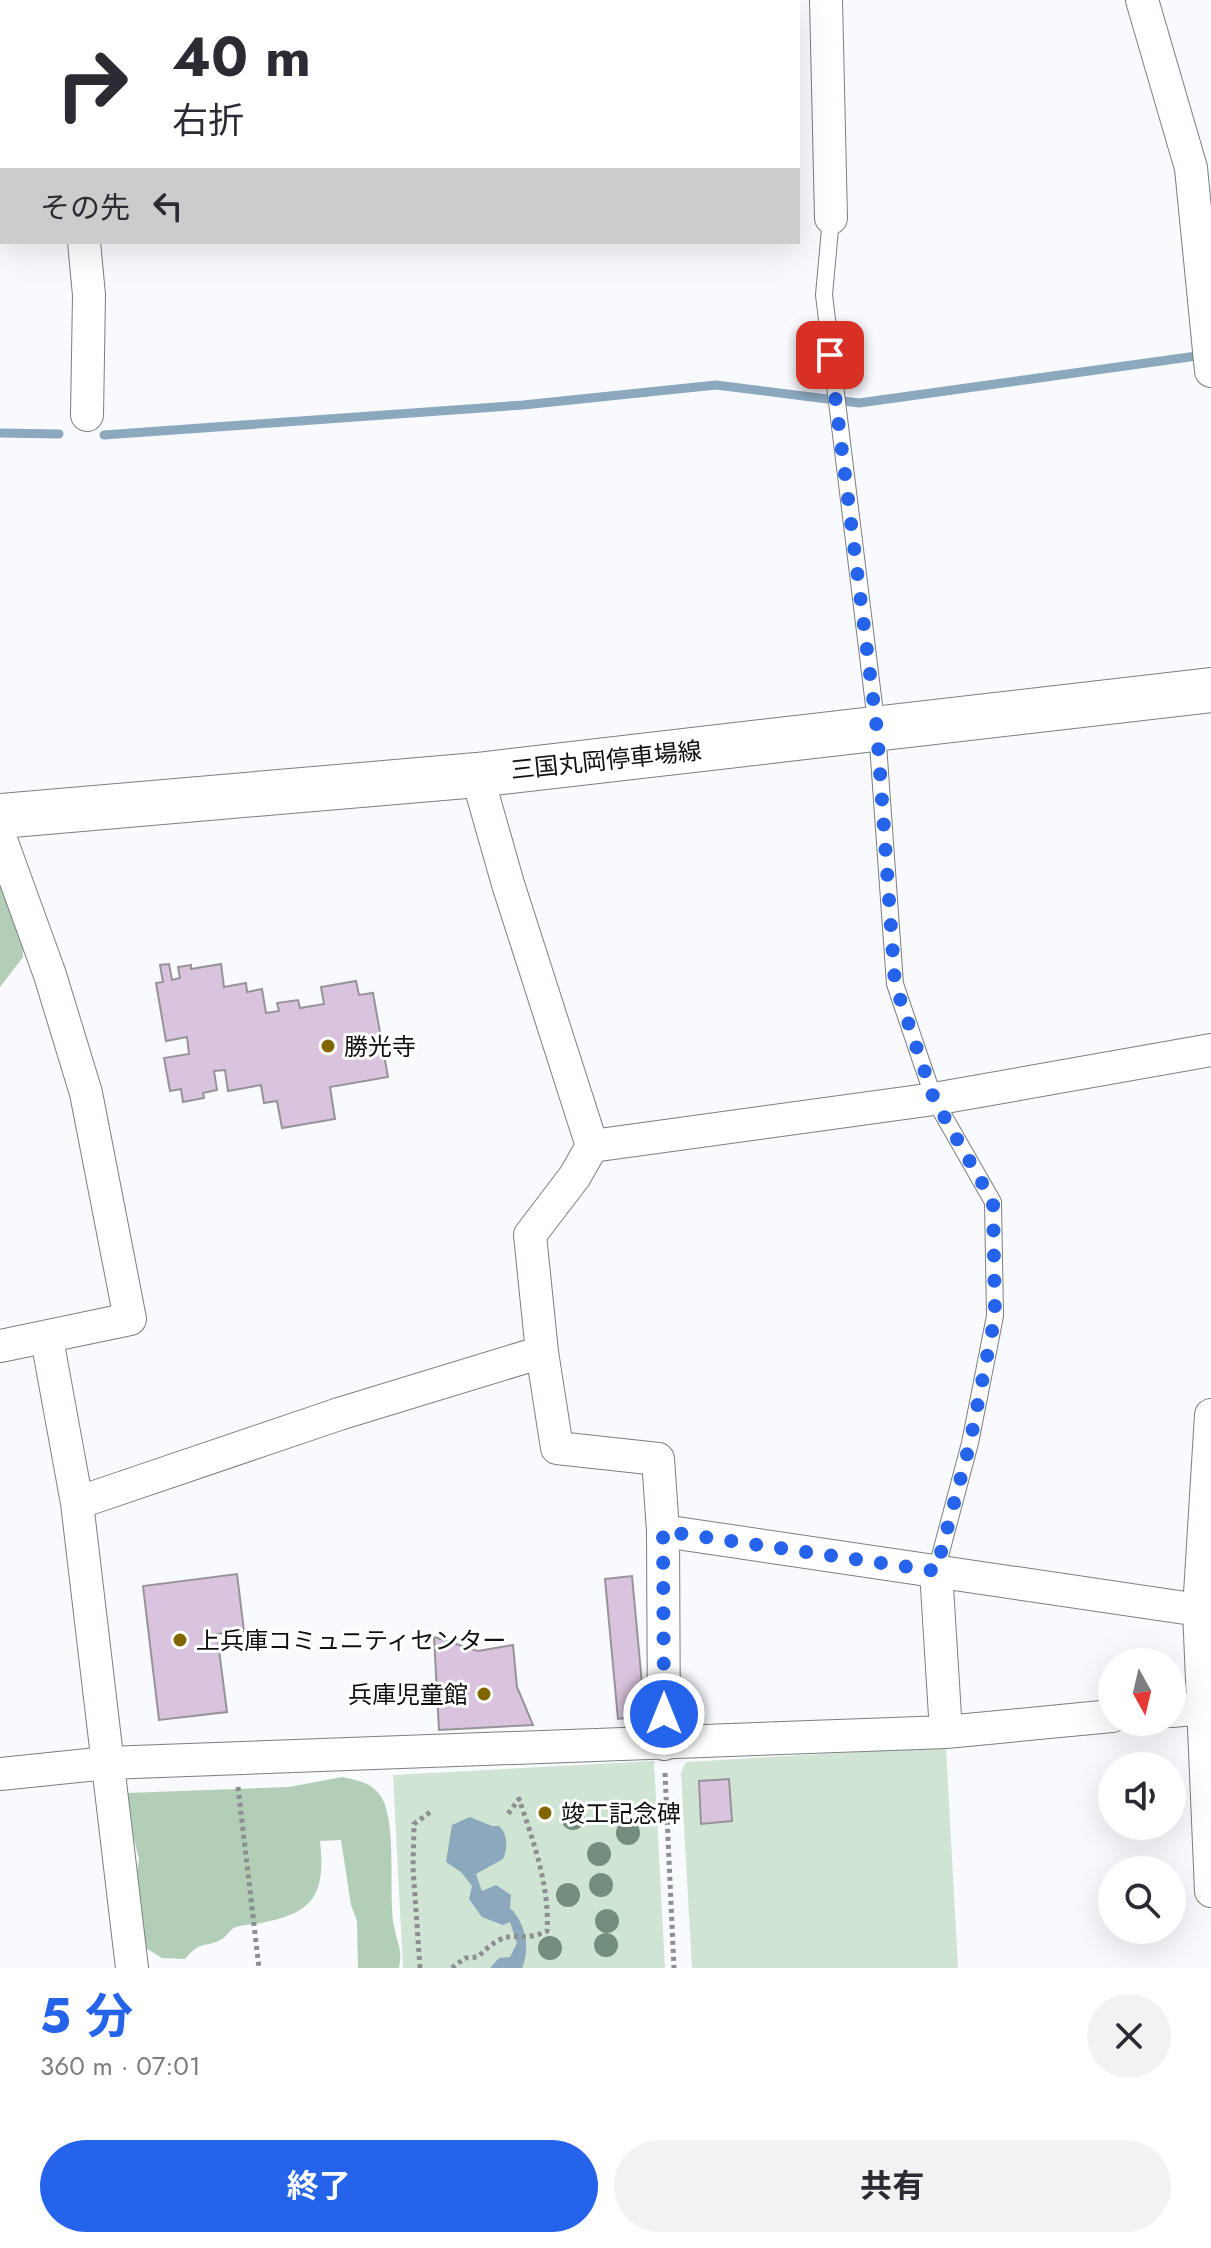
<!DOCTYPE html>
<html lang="ja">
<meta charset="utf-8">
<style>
body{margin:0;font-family:Jost,"Noto Sans JP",sans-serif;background:#f2f2f3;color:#2b2b33;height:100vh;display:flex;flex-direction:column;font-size:30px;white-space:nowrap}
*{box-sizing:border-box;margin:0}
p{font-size:26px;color:#7c7c81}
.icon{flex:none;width:44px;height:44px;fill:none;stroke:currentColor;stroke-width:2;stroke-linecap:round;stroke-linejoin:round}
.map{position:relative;height:1968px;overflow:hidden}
.panel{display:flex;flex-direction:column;background:#fff;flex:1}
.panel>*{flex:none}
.banner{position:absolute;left:0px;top:0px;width:800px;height:244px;box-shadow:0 8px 32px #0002;background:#fff;color:#2b2b33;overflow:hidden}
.needle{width:52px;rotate:172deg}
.tools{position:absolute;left:1098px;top:1648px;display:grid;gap:16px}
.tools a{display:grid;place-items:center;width:88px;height:88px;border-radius:50%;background:#fff;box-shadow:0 8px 32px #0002;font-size:40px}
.pin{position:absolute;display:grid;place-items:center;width:68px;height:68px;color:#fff;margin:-34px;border-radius:16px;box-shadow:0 4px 12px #0006}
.me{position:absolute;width:88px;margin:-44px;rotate:0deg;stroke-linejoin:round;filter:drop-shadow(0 0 6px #0008)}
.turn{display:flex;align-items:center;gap:28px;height:168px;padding:0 40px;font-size:36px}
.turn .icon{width:104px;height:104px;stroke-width:2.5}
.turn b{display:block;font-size:56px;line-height:68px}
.then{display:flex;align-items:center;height:76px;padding:0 40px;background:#0003;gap:16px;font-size:30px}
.round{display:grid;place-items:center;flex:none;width:84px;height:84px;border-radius:42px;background:#f2f2f3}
.summary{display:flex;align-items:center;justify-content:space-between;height:136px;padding:0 40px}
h1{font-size:48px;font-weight:700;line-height:60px;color:#2563eb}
.cta{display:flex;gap:16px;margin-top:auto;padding:16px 40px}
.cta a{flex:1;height:92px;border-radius:48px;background:#2563eb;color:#fff;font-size:32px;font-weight:700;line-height:92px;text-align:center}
.cta a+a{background:#f2f2f3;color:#2b2b33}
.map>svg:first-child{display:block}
.green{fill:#d0e4d3}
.forest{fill:#b2ceb7}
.water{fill:#8ba8bd}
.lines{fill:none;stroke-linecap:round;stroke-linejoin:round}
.stream{stroke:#8ba8bd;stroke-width:9}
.building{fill:#d9c3de;stroke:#979498;stroke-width:2}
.service-casing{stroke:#7c7e81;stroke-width:18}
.minor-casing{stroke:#7c7e81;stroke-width:34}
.secondary-casing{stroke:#7c7e81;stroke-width:46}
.path{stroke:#8d8e91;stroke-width:5;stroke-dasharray:4 4;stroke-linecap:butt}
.service{stroke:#fff;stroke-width:16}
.minor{stroke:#fff;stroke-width:32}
.secondary{stroke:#fff;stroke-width:44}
.tree{fill:#738e7e}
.route{stroke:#2563eb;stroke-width:14;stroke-dasharray:0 25.2}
.poi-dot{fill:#816600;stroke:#fff;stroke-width:3}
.labels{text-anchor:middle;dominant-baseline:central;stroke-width:6;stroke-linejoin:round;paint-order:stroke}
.street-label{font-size:24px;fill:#101012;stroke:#fff}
.poi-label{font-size:24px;fill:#101012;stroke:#fff;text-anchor:start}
</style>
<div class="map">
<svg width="1211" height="1968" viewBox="0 0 1211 1968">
<rect width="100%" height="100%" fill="#f8fafe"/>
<!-- green -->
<path class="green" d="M946,1747L958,1968H692L681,1772L686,1762Z
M654,1761L665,1968H403L393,1775Z"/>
<!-- forest -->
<path class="forest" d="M0,878L22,929L23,957L0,987Z
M342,1777C358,1781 369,1781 380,1795C398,1820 388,1894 394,1926C397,1943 403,1950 399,1968H358L357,1921L351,1905L341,1840L320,1841C326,1893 314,1914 261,1923C253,1925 244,1924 236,1927C230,1929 227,1936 222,1939C204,1949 202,1939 185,1959L162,1958L144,1947L135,1887L139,1859L126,1808L127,1793L289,1787Z"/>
<!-- water -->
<path class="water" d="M470,1817L492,1826H499C508,1834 508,1848 503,1859L476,1874L482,1891L496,1885L511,1895L510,1908C525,1922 531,1948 522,1968H466H490L499,1958L510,1957L517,1943L510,1922L503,1925L482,1917L469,1899L472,1886L461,1872L446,1862L452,1825Z"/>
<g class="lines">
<!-- stream -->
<path class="stream" d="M0,433L59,434
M104,435L523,405L716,385L859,403L1204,355"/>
</g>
<!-- building -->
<path class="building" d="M169,964L172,980L180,978L178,967L191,965V969L221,964L224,987L246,983L247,992L262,989L266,1013L279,1011L277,1003L298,1000L300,1008L324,1004L321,987L356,981L359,995L373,993L388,1077L330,1087L335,1119L282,1128L277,1101L264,1103L261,1085L228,1091L225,1070L214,1071L217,1090L203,1093L204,1098L183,1102L181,1089L170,1091L164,1058L189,1054L187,1037L166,1041L156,983L163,982L160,965Z
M237,1574L244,1631L217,1634L227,1712L159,1720L143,1586Z
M632,1576L645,1716L618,1719L605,1579Z
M434,1637L478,1651L513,1645L517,1687L533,1725L439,1730Z
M729,1779L732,1821L701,1824L699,1781Z"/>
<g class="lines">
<!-- service casing -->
<g class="service-casing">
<path id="service" d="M831,218L824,295L877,730L895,984L934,1099L993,1202L995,1316L970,1443L936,1571"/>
</g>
<!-- minor casing -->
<g class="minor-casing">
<path id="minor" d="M60,0V2
M826,0L831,218
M1142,0L1191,168L1211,371
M84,242L89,295L87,415
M477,775L508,884L592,1146L575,1176L530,1235L542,1352L557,1448L658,1459L663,1531L664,1744
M0,837L50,975L86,1093L130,1319L0,1346
M592,1146L934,1099L1211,1050
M47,1339L77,1503
M1211,1415L1199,1610L1211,1891
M663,1531L1199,1610
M936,1571L946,1732
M1172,1711L1203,1708
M0,1774L107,1763L946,1732L1112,1716
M132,1968L77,1503L339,1414L542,1352"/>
</g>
<!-- secondary casing -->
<g class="secondary-casing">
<path id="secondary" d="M0,816L477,775L1211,690"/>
</g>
<!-- path -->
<path class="path" d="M665,1773L674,1968
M238,1787L259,1968
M420,1968L413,1868L414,1824L433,1810
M452,1968L465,1958L478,1957C512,1922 515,1946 547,1931C550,1887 533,1840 519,1799L506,1817"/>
<!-- service -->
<use href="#service" class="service"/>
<!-- minor -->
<use href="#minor" class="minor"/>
<!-- secondary -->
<use href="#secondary" class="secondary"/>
</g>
<!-- trees -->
<g class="tree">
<circle cx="573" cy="1818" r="12"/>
<circle cx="628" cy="1833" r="12"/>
<circle cx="599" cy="1854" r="12"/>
<circle cx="601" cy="1885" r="12"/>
<circle cx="568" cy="1895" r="12"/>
<circle cx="607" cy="1921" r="12"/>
<circle cx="606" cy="1945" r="12"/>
<circle cx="550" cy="1948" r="12"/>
</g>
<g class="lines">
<!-- route -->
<path class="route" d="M664,1714L663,1531L936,1571L970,1443L995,1316L993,1202L934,1099L895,984L877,730L830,355"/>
</g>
<!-- markers -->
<g class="poi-dot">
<circle cx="328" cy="1046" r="8"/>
<circle cx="180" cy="1640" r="8"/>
<circle cx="484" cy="1694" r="8"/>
<circle cx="545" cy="1813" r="8"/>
</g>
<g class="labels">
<!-- street labels -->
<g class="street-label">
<text transform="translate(606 760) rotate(-6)">三国丸岡停車場線</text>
</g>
<!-- poi labels -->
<g class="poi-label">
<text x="344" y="1046">勝光寺</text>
<text x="196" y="1640">上兵庫コミュニティセンター</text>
<text x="468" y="1694" text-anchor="end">兵庫児童館</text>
<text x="561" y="1813">竣工記念碑</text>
</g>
</g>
</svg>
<div class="tools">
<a><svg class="needle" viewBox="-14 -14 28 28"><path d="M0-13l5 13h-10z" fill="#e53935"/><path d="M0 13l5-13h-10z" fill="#7c7c81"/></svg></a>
<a><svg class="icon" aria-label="sound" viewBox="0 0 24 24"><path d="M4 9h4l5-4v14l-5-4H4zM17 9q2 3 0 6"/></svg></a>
<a><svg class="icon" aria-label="search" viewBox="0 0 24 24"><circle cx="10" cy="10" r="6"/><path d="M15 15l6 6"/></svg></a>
</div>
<div class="pin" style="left:830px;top:355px;background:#d93025"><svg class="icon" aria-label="arrive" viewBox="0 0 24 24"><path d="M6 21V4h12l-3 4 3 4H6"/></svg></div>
<svg class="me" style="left:664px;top:1714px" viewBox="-20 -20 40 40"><circle r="17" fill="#2563eb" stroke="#fff" stroke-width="3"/><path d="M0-11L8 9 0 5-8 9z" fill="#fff"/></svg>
<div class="banner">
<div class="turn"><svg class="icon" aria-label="right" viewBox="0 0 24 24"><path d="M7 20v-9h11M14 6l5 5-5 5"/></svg><div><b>40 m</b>右折</div></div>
<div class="then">その先<svg class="icon" aria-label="left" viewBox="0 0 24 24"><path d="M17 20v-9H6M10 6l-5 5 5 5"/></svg></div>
</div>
</div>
<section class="panel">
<div class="summary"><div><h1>5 分</h1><p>360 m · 07:01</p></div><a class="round"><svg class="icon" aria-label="close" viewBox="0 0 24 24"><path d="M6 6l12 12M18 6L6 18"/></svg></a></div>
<div class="cta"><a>終了</a><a>共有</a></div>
</section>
